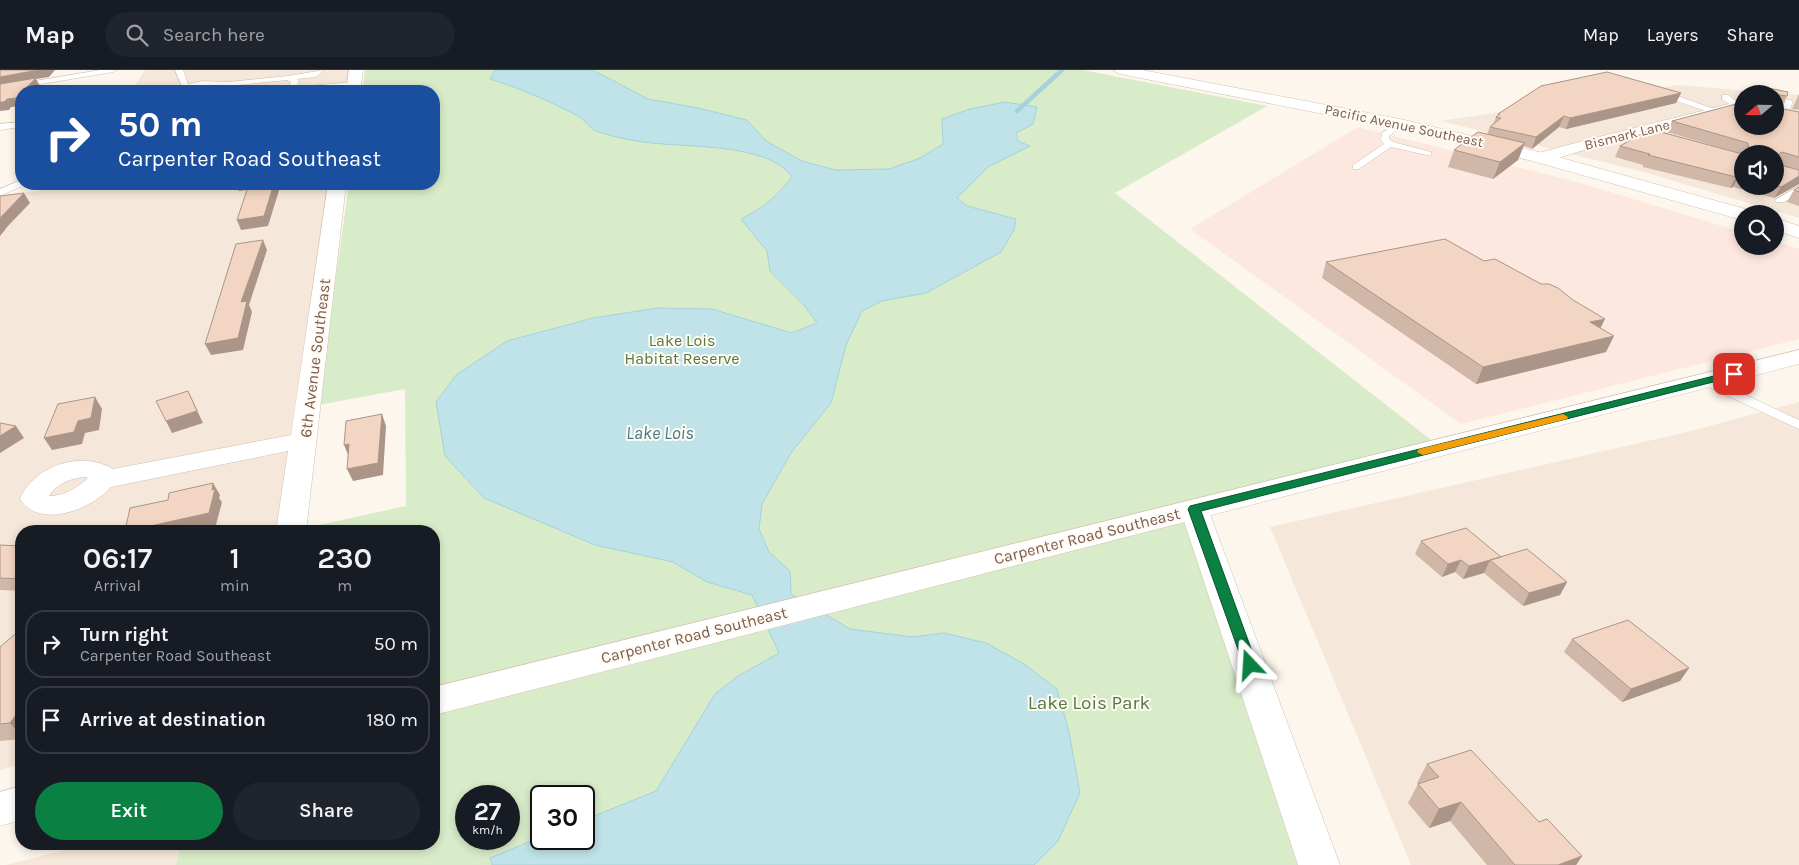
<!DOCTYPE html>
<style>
body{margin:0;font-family:Karla,sans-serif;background:#20242c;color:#f1f3f6;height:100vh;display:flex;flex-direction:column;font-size:19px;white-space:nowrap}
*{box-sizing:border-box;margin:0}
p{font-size:16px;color:#9ea1a6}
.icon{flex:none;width:28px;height:28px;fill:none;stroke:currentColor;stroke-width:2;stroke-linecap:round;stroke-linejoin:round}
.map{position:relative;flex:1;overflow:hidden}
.sheet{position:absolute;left:15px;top:455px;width:425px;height:325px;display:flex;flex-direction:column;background:#171b24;border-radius:20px;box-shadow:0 2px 8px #0003}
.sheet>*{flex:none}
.top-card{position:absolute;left:15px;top:15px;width:425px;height:105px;border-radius:20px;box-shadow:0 2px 8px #0003;background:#1a4fa0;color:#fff;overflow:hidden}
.needle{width:32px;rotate:250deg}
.buttons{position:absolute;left:1734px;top:15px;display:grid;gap:10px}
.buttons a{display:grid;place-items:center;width:50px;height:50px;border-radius:50%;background:#171b24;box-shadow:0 2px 8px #0003;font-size:25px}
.speed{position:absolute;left:455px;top:715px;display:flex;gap:10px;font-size:25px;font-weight:700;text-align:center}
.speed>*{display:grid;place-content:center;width:65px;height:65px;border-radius:50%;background:#171b24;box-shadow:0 2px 8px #0003;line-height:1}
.speed small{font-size:12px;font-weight:400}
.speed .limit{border:2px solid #111;border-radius:8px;background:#fff;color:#111}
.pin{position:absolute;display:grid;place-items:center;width:42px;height:42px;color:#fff;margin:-21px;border-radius:10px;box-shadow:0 2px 8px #0006}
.me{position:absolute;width:55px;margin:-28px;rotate:340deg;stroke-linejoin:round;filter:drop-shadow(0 0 4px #0008)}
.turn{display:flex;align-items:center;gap:18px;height:105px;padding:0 20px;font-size:22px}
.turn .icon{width:65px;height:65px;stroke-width:2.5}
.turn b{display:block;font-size:35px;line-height:42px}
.eta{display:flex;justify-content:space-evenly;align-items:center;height:85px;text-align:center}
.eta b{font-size:30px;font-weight:600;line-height:35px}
.primary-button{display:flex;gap:10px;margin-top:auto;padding:10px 20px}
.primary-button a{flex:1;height:58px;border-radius:30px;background:#0b8043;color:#fff;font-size:20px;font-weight:600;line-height:58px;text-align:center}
.primary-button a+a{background:#20242c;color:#f1f3f6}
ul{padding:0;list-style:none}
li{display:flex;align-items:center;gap:15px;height:68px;margin:0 10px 8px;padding:0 10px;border:2px solid #363941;border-radius:20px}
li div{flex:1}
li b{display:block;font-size:19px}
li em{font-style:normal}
header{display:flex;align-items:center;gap:30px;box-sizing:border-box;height:70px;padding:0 25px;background:#171b24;border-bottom:1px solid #363941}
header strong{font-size:24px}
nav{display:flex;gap:28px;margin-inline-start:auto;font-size:18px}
.search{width:350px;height:45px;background:#20242c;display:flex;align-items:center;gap:12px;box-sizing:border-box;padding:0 18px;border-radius:28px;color:#9ea1a6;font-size:19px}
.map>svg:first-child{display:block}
.residential{fill:#f5e8da;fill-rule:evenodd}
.commercial{fill:#fde8e0}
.green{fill:#d8ecc9;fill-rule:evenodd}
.water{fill:#bfe3e8;stroke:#a5d3da}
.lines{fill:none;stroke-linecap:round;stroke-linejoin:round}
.stream{stroke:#a5d3da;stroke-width:4.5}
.lane-casing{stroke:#d1beb0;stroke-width:1}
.street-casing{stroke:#d1beb0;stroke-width:1}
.secondary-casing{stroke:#d6c0b0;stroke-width:1}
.lane{fill:#fff;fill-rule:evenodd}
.street{fill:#fff;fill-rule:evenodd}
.secondary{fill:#fff;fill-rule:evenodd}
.wall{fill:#d1b7a8}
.shaded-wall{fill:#aa9588}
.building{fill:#f3d5c3;stroke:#aa9588}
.route{fill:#0b8043;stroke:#07532c}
.slow{fill:#f59e0b}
.labels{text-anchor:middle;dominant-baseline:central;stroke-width:4;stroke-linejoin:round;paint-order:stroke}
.far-street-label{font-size:14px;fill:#7a5c4d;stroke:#fffaf3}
.park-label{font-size:16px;fill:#537a41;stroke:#fffaf3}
.street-label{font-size:16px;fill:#7a5c4d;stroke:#fffaf3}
.water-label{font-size:18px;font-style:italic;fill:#437c86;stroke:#fffaf3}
.near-park-label{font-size:19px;fill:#537a41;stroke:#fffaf3}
</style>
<header>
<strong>Map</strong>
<div class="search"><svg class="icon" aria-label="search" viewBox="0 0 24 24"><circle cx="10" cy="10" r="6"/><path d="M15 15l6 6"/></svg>Search here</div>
<nav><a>Map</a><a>Layers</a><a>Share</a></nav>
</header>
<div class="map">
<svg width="1799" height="795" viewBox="0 0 1799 795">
<rect width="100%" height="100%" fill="#fdf6ec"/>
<!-- residential -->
<path class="residential" d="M145,0H352L349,21H131Z
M1678,15L1799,25V148L1647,103L1441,51ZM1742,24H1775V56H1742ZM1742,84H1775V116H1742Z
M71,114H335L283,461H21V694L0,700V126L68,117Z
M1799,332V795H1411L1270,457L1683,363Z
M88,774H181L176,795H6Z"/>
<!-- commercial -->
<path class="commercial" d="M1358,57L1584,114L1742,162V176H1775V171L1799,179V269L1461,354L1190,159Z"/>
<!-- green -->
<path class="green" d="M365,0H1083L1267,36L1115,123L1440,377L1194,439L1319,795H176L181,774H434V461H301V459L406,436L405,319L318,335L349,114H434V21H362ZM466,726H509V769H466ZM541,726H584V769H541Z"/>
<!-- water -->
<path class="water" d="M495,0H593L648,29L698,38L747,50L766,71L802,91L836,100L889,99L920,88L943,74L942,49L970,39L1005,32L1037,37L1033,54L1016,63L1018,71L1030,76L988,97L957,128L967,136L1016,149L1014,160L1001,182L926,223L882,231L862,241L846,275L831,333L791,383L762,434L759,459L769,482L790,501L791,524L850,559L913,567L944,563L986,573L1024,594L1057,619L1069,662L1080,723L1058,771L1034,795H492L490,788L541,767L584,769V750L656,721L715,624L738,606L779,583L752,525L707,512L673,492L595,475L484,428L445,386L436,332L456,305L507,271L593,248L658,238L712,239L792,263L817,253L803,234L770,201L767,181L741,149C765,137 776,127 792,107C769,72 682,78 644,72C628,70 610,66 596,61C589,58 585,50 578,46C549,31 522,19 490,9Z"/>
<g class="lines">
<!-- stream -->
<path class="stream" d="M1017,41L1062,0"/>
<!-- lane casing -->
<g class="lane-casing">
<path id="lane" d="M100,0H117L113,2L0,21V17Z
M175,0H183L188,14L203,11L228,12L288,6L324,0L316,7L297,9L299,11L296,17L354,12L358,14L354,16L302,21H275L276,19L288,18L291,12L287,10L228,16L203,15L190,18L192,21H184Z
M1658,21H1664L1722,42L1715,44L1658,25Z
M1722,25H1728L1742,35V40H1738L1722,29Z
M1786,29L1793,31L1788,44L1784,46L1780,44Z
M1400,51L1404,54L1389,66V69L1393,72L1431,82V86L1391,77L1359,99H1353V95L1384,74L1381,70L1382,63Z
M21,52V57L0,60V54Z
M21,110V114H25L24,115L0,126V119Z
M1799,116V123L1784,132H1776L1775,130Z
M1707,307L1799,350V359L1702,314L1700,311Z"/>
</g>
<!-- street casing -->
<g class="street-casing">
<path id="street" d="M349,0H363L360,21H346Z
M1729,34H1742V42L1730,43L1642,67L1614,71L1541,93L1535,92L1533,88L1535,84C1599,66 1664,51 1729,34Z
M328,114H346L306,461H276L288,381L111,417C92,439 40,460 20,429C34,395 82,380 113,399L291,365ZM85,407L88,408C77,418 64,426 49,426C57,413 72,408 85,407Z
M1194,430L1204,432L1208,439L1340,795H1298L1180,439L1184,432Z"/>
</g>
<!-- secondary casing -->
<g class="secondary-casing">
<path id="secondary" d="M1113,0H1142L1400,49L1547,84L1749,140L1751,144H1742V150L1536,92L1400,59L1120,4Z
M1775,148L1799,156V168L1775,160Z
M1799,280V294L434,645V617Z
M21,716V750L0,756V722Z"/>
</g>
<!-- lane -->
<use href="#lane" class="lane"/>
<!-- street -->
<use href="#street" class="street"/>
<!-- secondary -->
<use href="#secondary" class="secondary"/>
</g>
<!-- wall -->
<path class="wall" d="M1681,23L1676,33L1566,59L1559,57L1532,79L1523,76L1518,90L1493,109L1448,97L1454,80L1487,64L1490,57L1493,54L1496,47L1498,46V44Z
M1775,24L1787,26L1781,36H1779V38L1799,42V114L1774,128L1733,117L1730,118L1643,97V95L1615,87L1620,76L1742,84V116H1775V84H1742L1667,62L1672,51L1742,56Z
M1799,24V40L1792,39Z
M1799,117V136L1787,132L1794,120Z
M1326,192L1601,258L1606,282L1476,314L1322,208Z
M1421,471L1501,487L1567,512L1560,525L1523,536L1484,503L1463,509L1455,502L1442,507L1415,484Z
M0,475L21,476V521L0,520Z
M21,559V669L0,671V577Z
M1572,569L1689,598L1680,611L1622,632L1564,582Z
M1427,694L1539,752L1582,786L1576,795H1487L1450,751L1429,758L1408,733L1418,714L1417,713Z"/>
<!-- shaded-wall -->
<path class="shaded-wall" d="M38,0H55L49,7L36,9L40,16L35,21H23L0,16V7Z
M21,23V36L11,37L9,40L0,41V32Z
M1681,23L1676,33L1566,59L1570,48Z
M1564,46L1559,57L1532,79L1536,67Z
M1525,73L1518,90L1493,109L1500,92Z
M1739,105L1733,117L1730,118L1736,107Z
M1799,106V114L1774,128L1781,117Z
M236,114H253L255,119L239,121Z
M274,114H281L268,156L241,160L237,150Z
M24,123L30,133L8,156L0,166V148Z
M263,170L267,180L249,235L252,242L243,280L211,285L205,274L241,232Z
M1605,249L1597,265L1590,252Z
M1614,266L1606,282L1476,314L1483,297Z
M188,321L203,353L172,363L166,351Z
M95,327L102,339L99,360L85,363L82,374L52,380L44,368L78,351Z
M382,344L386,356L383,405L353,411L347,399Z
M16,356L24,368L0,383V366Z
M349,374V387L344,375Z
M213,413L220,425L219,428L222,432L216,455L190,461H128L212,420Z
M1461,490L1455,502L1442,507L1448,494Z
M1490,490L1484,503L1463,509L1469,496Z
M1567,512L1560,525L1523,536L1529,523Z
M1689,598L1680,611L1622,632L1631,619Z
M21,638V666L10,653Z
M1461,732L1450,751L1429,758L1439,739Z
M1582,786L1576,795H1558Z"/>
<!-- building -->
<path class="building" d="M0,0H38L0,7Z
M1607,2L1681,23L1570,48L1564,46L1536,67L1490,57L1501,48L1496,47L1500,44H1498L1541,16Z
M36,8L23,21H21V23L16,28L7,29L4,32H0V14Z
M1768,18L1788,22L1787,26L1779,25V38L1799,42V87L1782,82L1779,84L1780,95L1799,100V106L1781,117L1775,115V84H1749L1748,73L1672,51L1736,34H1742V56H1775V24H1765Z
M1650,59L1742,84V106L1739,105L1736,107L1648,85L1650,84L1620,76Z
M1478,62L1525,73L1500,92L1454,80Z
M249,114H274L264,146L237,150Z
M1799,117V122L1794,120Z
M24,123L2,146L0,148V126Z
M1445,169L1484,191L1495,189L1541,214H1549L1558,218L1573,230L1605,249L1590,252L1614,266L1483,297L1326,192Z
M263,170L241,232L247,231L238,268L205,274L236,174Z
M188,321L197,341L166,351L156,331Z
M95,327L91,348L78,351L74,362L44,368L58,334Z
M382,344L378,393L347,399L349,374L344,375L346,351Z
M0,353L16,356L0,366Z
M213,413L212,420L215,419L209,443L128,461H125L130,438L168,430L169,423Z
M1466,458L1501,487L1469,496L1461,490L1448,494L1421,471Z
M0,475L21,476V509L0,508Z
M1527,479L1567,512L1529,523L1490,490Z
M1628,550L1689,598L1631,619L1572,569Z
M21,559V638L10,653L0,654V577Z
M1471,680L1539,752L1547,749L1582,786L1558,795H1515L1461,732L1439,739L1418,714L1439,707L1427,694Z"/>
<!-- route -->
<path class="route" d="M1734,301L1739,304L1737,306L1201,441L1257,595L1255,599L1250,600L1245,599L1188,439L1190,436Z"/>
<!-- slow -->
<path class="slow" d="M1563,344L1568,347L1567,349L1423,385L1417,382L1419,379Z"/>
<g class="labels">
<!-- far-street labels -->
<g class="far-street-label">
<text transform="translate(1404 56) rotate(12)">Pacific Avenue Southeast</text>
<text transform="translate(1627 65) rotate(-14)">Bismark Lane</text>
</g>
<!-- park labels -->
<g class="park-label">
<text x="682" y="270">Lake Lois<tspan x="682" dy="18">Habitat Reserve</tspan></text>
</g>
<!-- street labels -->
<g class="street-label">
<text transform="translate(315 288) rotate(-83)">6th Avenue Southeast</text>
<text transform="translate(1087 466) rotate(-14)">Carpenter Road Southeast</text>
<text transform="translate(694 565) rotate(-14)">Carpenter Road Southeast</text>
</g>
<!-- water labels -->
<g class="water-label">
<text x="660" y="363">Lake Lois</text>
</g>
<!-- near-park labels -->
<g class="near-park-label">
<text x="1089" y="633">Lake Lois Park</text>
</g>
</g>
</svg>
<div class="buttons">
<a><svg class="needle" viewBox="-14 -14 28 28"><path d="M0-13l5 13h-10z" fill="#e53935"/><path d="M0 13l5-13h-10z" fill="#9ea1a6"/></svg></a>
<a><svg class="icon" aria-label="sound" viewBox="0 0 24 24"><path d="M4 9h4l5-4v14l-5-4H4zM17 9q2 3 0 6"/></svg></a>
<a><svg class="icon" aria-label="search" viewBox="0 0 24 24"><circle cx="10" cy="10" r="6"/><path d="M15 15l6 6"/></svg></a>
</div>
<div class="speed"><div>27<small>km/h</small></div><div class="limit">30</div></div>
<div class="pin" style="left:1734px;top:304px;background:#d93025"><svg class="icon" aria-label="arrive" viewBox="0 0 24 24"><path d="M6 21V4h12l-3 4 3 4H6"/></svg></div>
<svg class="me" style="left:1250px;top:595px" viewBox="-20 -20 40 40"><path d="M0-17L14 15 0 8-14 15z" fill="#0b8043" stroke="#fff" stroke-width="4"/></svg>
<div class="top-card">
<div class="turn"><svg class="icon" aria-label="right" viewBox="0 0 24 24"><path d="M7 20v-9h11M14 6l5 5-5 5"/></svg><div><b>50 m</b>Carpenter Road Southeast</div></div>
</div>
<section class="sheet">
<div class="eta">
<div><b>06:17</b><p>Arrival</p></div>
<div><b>1</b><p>min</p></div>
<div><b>230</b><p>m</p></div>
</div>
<ul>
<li><svg class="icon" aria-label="right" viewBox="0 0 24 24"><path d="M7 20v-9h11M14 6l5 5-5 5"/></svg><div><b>Turn right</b><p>Carpenter Road Southeast</p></div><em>50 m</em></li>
<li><svg class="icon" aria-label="arrive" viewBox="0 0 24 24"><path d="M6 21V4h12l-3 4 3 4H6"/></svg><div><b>Arrive at destination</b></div><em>180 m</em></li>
</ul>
<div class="primary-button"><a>Exit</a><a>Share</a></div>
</section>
</div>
